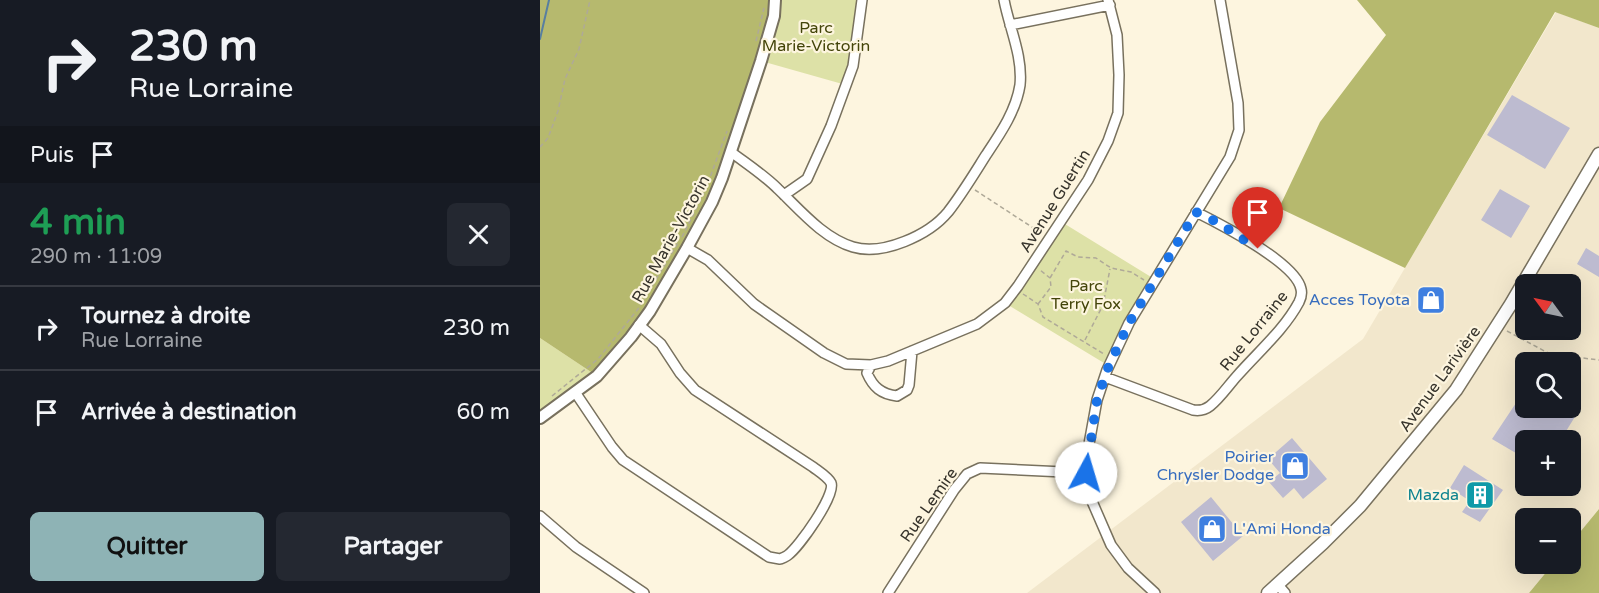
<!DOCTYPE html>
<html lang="fr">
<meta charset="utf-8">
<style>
body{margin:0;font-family:"Varela Round",sans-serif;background:#242831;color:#f1f3f6;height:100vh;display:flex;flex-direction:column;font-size:22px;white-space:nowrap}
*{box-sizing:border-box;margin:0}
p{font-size:20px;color:#9ea1a6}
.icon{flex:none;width:33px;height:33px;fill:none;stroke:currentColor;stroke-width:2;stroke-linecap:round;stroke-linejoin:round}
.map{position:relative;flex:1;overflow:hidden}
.side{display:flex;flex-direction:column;background:#171b24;width:540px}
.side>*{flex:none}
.top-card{background:#171b24;color:#f1f3f6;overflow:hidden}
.needle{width:39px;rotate:303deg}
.fabs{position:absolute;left:975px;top:274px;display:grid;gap:12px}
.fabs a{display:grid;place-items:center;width:66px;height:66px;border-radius:9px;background:#171b24;box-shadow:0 6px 24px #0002;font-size:30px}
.pin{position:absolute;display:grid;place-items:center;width:51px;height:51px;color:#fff;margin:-62px -26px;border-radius:50% 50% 50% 0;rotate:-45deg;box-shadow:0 0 6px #0007}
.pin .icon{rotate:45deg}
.me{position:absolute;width:66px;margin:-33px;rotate:6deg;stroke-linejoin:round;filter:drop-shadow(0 0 4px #0008)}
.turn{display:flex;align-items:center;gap:21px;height:126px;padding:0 30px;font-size:27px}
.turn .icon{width:78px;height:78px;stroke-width:2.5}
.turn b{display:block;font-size:42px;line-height:51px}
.then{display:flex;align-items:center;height:57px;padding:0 30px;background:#0003;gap:12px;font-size:22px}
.round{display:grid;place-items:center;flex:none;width:63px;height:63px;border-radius:9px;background:#242831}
.overview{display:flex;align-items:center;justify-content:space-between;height:102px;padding:0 30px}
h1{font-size:36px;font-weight:700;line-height:45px;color:#1e9e55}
.cta{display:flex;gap:12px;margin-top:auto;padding:12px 30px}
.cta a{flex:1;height:69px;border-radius:9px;background:#8eb3b5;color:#111;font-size:24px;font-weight:700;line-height:69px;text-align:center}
.cta a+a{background:#242831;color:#f1f3f6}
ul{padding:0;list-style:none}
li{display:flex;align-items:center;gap:18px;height:84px;padding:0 30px;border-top:2px solid #363941}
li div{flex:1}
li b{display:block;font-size:22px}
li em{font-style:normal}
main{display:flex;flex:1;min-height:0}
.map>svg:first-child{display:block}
.built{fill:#f2e7cc;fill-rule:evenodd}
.green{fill:#dde1a7}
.forest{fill:#b6b96e}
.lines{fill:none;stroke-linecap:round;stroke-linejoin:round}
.stream{stroke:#587fa0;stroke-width:2}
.building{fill:#bdbbd0}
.minor-casing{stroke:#78715e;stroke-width:12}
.tertiary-casing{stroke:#78715e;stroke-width:14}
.secondary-casing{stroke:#78715e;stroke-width:15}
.path{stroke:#afa998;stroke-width:1.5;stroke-dasharray:4.5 3;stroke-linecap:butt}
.minor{stroke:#fff;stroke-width:9}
.tertiary{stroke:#fff;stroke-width:10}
.secondary{stroke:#fff;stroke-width:12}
.route{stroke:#1a73e8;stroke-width:10;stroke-dasharray:0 18}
.labels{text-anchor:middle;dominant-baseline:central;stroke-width:4.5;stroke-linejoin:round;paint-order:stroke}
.park-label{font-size:16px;fill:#434409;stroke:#fdf5df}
.street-label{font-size:16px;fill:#36332b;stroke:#fdf5df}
.shop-label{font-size:16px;fill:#366cbe;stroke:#fdf5df;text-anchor:end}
.culture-label{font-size:16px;fill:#0d838f;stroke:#fdf5df;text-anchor:end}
</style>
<main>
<section class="side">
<div class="top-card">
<div class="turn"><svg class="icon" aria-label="right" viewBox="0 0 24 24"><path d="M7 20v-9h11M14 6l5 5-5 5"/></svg><div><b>230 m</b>Rue Lorraine</div></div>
<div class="then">Puis<svg class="icon" aria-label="arrive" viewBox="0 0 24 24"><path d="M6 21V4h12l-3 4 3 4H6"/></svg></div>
</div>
<div class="overview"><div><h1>4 min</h1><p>290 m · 11:09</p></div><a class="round"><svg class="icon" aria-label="close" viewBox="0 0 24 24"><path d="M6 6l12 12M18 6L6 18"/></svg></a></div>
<ul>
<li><svg class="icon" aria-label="right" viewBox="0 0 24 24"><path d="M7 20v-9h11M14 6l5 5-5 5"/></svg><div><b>Tournez à droite</b><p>Rue Lorraine</p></div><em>230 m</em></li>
<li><svg class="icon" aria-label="arrive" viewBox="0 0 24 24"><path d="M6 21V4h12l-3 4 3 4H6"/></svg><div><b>Arrivée à destination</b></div><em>60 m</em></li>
</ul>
<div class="cta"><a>Quitter</a><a>Partager</a></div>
</section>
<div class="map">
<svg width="1059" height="593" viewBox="0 0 1059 593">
<rect width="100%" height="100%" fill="#fdf5df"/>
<!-- built -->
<path class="built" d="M1016,12L1059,28V509L1031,543L1030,519H986V564H1013L989,593H487L823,339ZM986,285H1030V330H986ZM986,363H1030V408H986ZM986,441H1030V486H986Z"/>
<!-- green -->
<path class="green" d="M235,0H322L306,85L221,61Z
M520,221L616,280L569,366L465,303Z
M0,338L57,376L0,418Z"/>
<!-- forest -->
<path class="forest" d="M0,0H235L182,178L110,311L57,376L0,338Z
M817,0H1059V28L1015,12L865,268L739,208L780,122L846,35Z
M1059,509V593H989L1013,564H1030L1031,543Z"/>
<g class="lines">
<!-- stream -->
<path class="stream" d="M0,39L9,0"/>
</g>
<!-- building -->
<path class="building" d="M972,95L1030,128L1005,169L947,135Z
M960,189L990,206L971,238L941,220Z
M1046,248L1059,256V277L1037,264Z
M986,388V408H1025L1036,415L1020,441H986V459L952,439Z
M752,438L787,479L763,499L754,488L743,498L729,482L740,473L728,459Z
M924,465L963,490L940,522L922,512L930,501L910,488Z
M671,497L703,536L673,561L641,522Z"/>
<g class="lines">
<!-- minor casing -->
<g class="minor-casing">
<path id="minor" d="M470,25L570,5
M191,152C207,164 224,175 238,189C260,210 283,238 313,247C343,256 389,235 408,212C422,194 434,174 446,155C460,134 476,111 480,85C483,56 469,27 464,0
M244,195L267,179L291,126L313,66L322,0
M147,248L168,260L214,304L231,316L284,353L306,364L331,365L348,361L437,324L465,303L478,286L548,180L568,141L578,113L579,75L577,35L568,0
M331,365L327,373C333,387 341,394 357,396L367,390L369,385L372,351
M565,377L653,410C659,411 665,410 670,406C680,398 688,386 697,376C718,352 744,330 759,302C761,298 762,293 761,289C756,263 680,224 656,212
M35,392L72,447L83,460L229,557L240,559C241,559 247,556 248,555C259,547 296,495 291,483C288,477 278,471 273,467L155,390L140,373L121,344L99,325
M0,516L36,547L104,593
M738,585L745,593
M348,593L414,490L427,474L440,468L545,473
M615,593L588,568L571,545L551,499L545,473L549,444L557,400L567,370L589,323L690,157L699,130L698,103L680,0"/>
</g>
<!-- tertiary casing -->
<g class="tertiary-casing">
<path id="tertiary" d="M0,418L57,376L91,337L110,311L147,248L172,202L182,178L221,61L234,16L235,0"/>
</g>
<!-- secondary casing -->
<g class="secondary-casing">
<path id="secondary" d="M728,593L783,543L820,506L916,390L971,304L1059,154"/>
</g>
<!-- path -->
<path class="path" d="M216,41L224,8
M0,147L8,138L18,111L25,79L39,49L50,0
M435,190L501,233
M142,237L165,191L187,131
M510,278L526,251L538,257L556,258L571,268L591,272L604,280
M483,294L498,304L503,317L564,354
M498,304L511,287L510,278L500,270
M967,331L1010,354L1059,360
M545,340L563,305L570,269
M12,396L58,359L98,309L139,241"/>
<!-- minor -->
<use href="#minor" class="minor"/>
<!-- tertiary -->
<use href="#tertiary" class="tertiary"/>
<!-- secondary -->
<use href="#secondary" class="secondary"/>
</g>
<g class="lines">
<!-- route -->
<path class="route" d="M546,473L557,400L567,370L589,323L656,212L679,223L718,249"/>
</g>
<!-- icons -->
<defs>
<g id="shop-square" transform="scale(1.5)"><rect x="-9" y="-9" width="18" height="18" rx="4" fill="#3f7fe0" stroke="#fdf5df"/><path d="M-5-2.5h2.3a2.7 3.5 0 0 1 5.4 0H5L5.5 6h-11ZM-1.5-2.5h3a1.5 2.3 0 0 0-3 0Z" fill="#fff"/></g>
<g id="building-square" transform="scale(1.5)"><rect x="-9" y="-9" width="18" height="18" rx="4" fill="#0f9aa8" stroke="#fdf5df"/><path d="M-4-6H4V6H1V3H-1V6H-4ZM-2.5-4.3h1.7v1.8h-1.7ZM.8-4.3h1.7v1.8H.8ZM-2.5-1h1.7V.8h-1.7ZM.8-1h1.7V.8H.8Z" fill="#fff"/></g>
</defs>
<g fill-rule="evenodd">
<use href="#shop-square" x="891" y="300"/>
<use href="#shop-square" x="755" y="466"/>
<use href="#building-square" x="940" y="495"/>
<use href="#shop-square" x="672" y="529"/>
</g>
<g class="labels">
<!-- park labels -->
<g class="park-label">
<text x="276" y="28">Parc<tspan x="276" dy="18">Marie-Victorin</tspan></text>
<text x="546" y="286">Parc<tspan x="546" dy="18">Terry Fox</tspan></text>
</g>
<!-- street labels -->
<g class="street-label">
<text transform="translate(515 201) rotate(-58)">Avenue Guertin</text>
<text transform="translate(131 239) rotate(-61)">Rue Marie-Victorin</text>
<text transform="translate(714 331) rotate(-51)">Rue Lorraine</text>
<text transform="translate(900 379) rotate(-54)">Avenue Larivière</text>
<text transform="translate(389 505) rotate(-55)">Rue Lemire</text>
</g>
<!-- shop labels -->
<g class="shop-label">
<text x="870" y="300">Acces Toyota</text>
<text x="734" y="457">Poirier<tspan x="734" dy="18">Chrysler Dodge</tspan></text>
<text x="693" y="529" text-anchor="start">L'Ami Honda</text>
</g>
<!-- culture labels -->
<g class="culture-label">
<text x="919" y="495">Mazda</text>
</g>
</g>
</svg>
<div class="fabs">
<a><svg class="needle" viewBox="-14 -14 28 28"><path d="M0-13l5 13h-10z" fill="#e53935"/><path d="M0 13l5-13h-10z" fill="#9ea1a6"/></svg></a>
<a><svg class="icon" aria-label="search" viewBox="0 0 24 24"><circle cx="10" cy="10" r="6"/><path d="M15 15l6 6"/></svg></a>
<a>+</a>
<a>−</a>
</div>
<div class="pin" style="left:718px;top:249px;background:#d93025"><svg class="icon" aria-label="arrive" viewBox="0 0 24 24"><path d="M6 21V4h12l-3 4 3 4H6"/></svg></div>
<svg class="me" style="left:546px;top:473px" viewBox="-20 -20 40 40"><circle r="19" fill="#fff"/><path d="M0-13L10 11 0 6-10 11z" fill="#1a73e8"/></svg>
</div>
</main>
